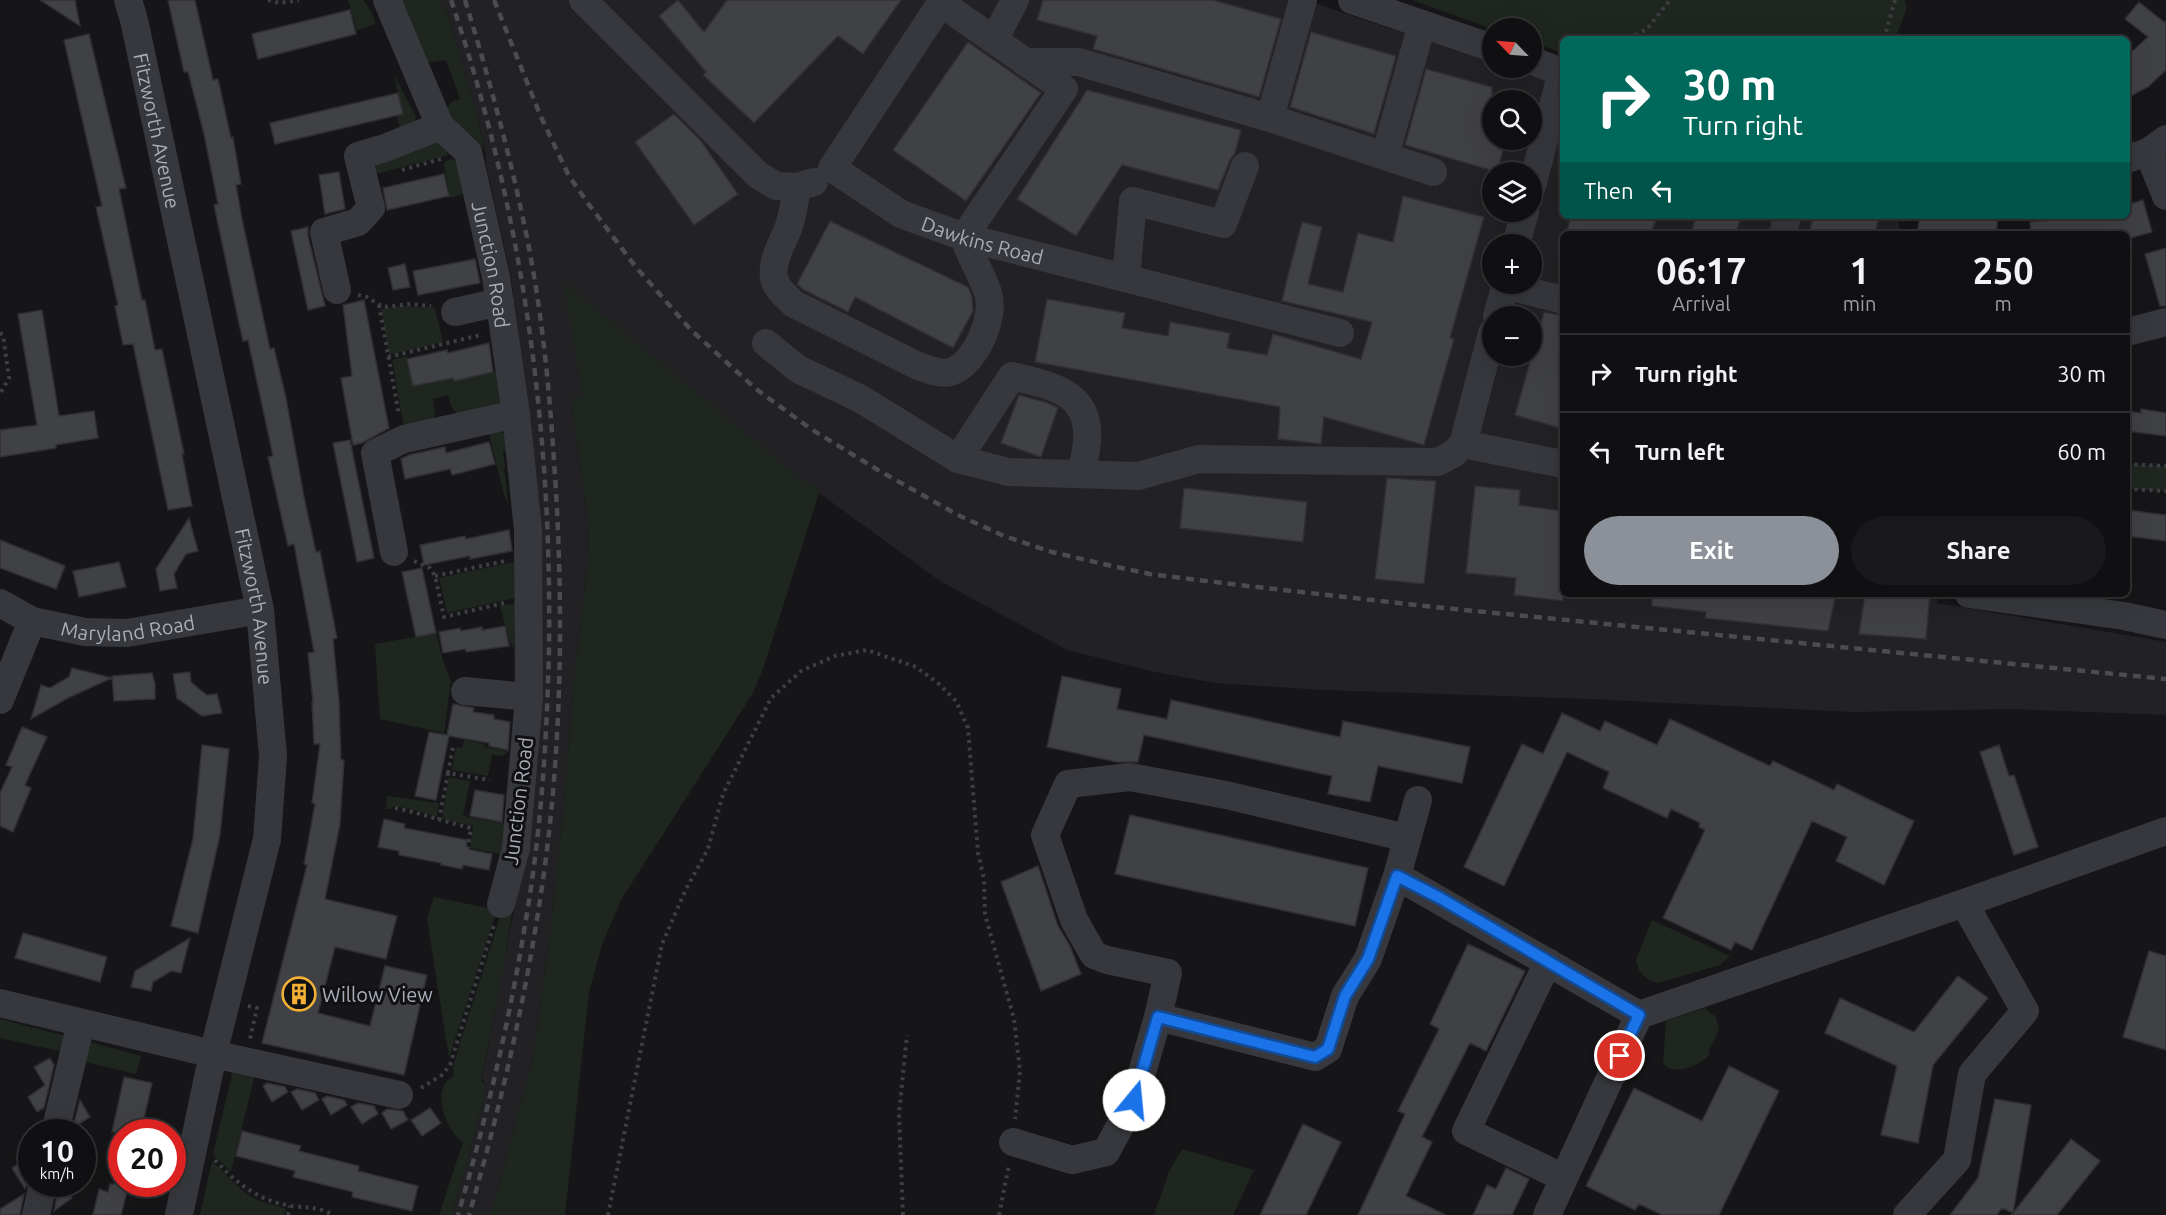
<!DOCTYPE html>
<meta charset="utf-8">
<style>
body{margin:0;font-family:Ubuntu,sans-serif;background:#19191b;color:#f1f3f6;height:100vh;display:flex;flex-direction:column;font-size:22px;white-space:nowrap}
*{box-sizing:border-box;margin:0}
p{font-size:20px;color:#9c9d9f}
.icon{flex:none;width:33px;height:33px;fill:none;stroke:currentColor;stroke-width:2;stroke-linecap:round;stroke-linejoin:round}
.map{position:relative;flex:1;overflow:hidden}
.sheet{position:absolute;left:1560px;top:231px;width:570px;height:366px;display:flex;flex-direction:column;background:#101012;border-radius:9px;box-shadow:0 6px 24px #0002,0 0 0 2px #303032}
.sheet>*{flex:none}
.top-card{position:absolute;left:1560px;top:36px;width:570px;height:183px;border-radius:9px;box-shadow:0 6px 24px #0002,0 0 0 2px #303032;background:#00695c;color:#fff;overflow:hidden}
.needle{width:39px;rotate:295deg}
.fabs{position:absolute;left:1482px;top:18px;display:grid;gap:12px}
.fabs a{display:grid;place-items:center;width:60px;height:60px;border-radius:50%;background:#101012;box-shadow:0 6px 24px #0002,0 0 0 2px #303032;font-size:30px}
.speed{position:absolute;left:18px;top:1119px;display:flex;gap:12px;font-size:30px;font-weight:700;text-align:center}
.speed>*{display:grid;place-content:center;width:78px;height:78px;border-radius:50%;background:#101012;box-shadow:0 6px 24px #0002,0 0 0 2px #303032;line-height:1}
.speed small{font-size:15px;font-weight:400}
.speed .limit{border:9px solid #d22;background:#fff;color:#111}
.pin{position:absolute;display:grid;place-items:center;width:51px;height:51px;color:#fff;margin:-26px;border:3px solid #fff;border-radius:50%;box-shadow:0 2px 6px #0007}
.me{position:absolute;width:66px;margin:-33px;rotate:17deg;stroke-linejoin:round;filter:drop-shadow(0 0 4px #0008)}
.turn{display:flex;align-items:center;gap:21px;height:126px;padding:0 24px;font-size:27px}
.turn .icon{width:78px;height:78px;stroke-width:2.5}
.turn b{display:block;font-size:42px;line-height:51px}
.then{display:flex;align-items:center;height:57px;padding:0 24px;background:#0003;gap:12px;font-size:22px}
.eta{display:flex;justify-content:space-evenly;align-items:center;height:102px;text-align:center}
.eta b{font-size:36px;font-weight:700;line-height:42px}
.button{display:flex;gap:12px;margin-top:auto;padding:12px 24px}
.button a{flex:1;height:69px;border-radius:36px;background:#8c9099;color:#fff;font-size:24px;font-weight:700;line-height:69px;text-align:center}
.button a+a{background:#19191b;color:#f1f3f6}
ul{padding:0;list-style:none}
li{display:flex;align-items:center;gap:18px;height:78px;padding:0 24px;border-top:2px solid #303032}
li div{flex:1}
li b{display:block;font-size:22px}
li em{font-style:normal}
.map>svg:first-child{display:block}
.built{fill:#222225;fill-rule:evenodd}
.green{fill:#1e261f}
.building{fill:#404145;stroke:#303034;stroke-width:1.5}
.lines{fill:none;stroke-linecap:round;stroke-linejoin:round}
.path{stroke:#3d3f44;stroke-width:4;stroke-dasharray:3 4.5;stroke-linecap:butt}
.minor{stroke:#37383d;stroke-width:28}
.rail{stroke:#4a4c52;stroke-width:4.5;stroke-dasharray:8 6;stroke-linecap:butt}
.route-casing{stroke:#114b97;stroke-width:15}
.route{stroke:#1a73e8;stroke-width:10}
.labels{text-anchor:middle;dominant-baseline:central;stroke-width:6;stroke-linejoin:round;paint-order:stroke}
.street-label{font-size:20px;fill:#a8adb8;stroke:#111113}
.poi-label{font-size:20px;fill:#a8adb8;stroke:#111113;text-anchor:start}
</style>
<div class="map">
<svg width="2166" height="1215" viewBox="0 0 2166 1215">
<rect width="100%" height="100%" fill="#161618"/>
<!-- built -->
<path class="built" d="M438,0H1306L1492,63V68H1505L1533,77L1563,68V216H1898L1900,234H1563V594H1938L1937,603L2166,642V715L2011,709L1853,712L1590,699L1323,690L1215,683L1155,672L1067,650L940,581L819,493L814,481L808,486L564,283L583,397L571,398L587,515L588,562L574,679L564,801L551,926L533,1058L491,1215H452L484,1099L486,1085L482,1079L514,910L536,717L524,381L511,277L486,165L485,149L477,115L447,12ZM1492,100H1532V140H1492ZM1492,172H1532V212H1492ZM1492,244H1532V284H1492ZM1492,316H1532V356H1492Z"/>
<!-- green -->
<path class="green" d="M348,0H363L372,13L376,24L357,30Z
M397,0H438L447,12L477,115L485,151L473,136L458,129L447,109L451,102L460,99L446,60L427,63Z
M1412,0H1905L1907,8L1895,39H1563V53L1532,42V28L1492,29Z
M394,75L416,116L415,122L401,132L397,116L403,114Z
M436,140L444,147L448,155L372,175V167Z
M451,159L455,160L463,174L469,192L450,198L444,165L446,161Z
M563,282L808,485L814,481L819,493L764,666L753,693L621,900L602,945L589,992L565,1215H491L533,1058L551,926L564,801L574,679L588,562L587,515L571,398L583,397Z
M402,306L435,308L443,342L389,355L381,309Z
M497,334L507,402L458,414L452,408L448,395L433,399L435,414L433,420L405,433L392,360L407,356L410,371L453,378L455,381L497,371L490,335Z
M501,431L506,435V450L503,452L505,467L503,469L505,473L508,504L504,495L489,434Z
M2127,464L2166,466V491L2127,489Z
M514,562L515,598L447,613L439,578Z
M515,603L514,648L510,643L500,606Z
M436,633L444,664L451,681L444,733L380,719L375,644Z
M464,740L484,744V747L509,751L503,756L492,755L488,776L452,770L456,747L462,748Z
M449,777L470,781L463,816L512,825L506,855L470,848L473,826L442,819Z
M387,796L439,803L437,817C422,812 409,808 394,806L391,809H386Z
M434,897L497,910L449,1058L427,919Z
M502,911L512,913L503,970L481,1081L486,1085L484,1099L452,1215H439L463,1142C446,1131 429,1087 454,1076L453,1067L460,1043Z
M1652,920L1730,956L1720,965L1658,983C1646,980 1638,973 1636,960Z
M1705,1008L1716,1017L1719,1029L1708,1053L1710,1054C1701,1066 1672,1077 1663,1063L1666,1021Z
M0,1019L66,1036L64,1052L0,1038Z
M90,1042L141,1056L136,1074L85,1062Z
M234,1066L255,1075L231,1172L213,1154Z
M1182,1149L1254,1170L1233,1215H1154L1169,1172Z
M212,1161L244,1192L257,1200L286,1209L284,1215H200Z"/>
<!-- building -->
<path class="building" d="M40,0H75L80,26Z
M168,0H195L213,80L218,79L231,138L233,137L241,184L236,185L242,219L270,349L274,348L286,398L304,497L316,552L320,551L337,638L333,639L339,701L341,760H344L340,824L325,899L397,916L386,959L335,947L318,1013L370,1026L385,966L427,975L404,1075L262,1043L307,865L304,864L315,804L312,803L320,744H314L312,702H313L308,653L314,652L294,544L288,546L268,457L273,456L248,340L243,341L238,319L214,205L218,204L204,134L188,72H184Z
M678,0L704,32L727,0H901L863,54L838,36L754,123L703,75L706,72L659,16Z
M1043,0H1213L1281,19L1259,97L1093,49L1097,36L1037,20Z
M2139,2L2164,22L2166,21V70L2148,87L2127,98V56L2148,37L2125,19Z
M350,10L356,34L258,59L252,34Z
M1311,32L1396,56L1374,134L1290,107Z
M89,34L126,188L119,189L142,300H145L155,350L162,349L184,454H182L192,506L168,510L133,344L123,345L115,306L118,305L96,207L102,206L64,40Z
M968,42L1041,93L966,201L893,150Z
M1426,69L1492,87V140H1506L1497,172L1405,145Z
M1087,90L1241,130L1235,153L1230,160L1218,190L1122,165L1076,236L1017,199Z
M398,93L403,114L275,144L270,123Z
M674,114L701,141L738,194L694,225L635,142Z
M339,172L345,209L325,214L319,175Z
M444,174L449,196L387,210L383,188Z
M1403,196L1484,217L1450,338L1454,339L1424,445L1324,417L1321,444L1278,439L1280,407L1035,362L1047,299L1125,313L1122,328L1168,336L1170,322L1230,333L1227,348L1267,355L1273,334L1361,359L1372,322L1282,301L1287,279L1302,222L1322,227L1308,284L1343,292L1358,233L1393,242Z
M2143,200L2152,232L2127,239V234H2031L2030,222L2075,218V216H2127V205Z
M1571,216H1645L1656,219L1651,234H1566Z
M1696,216H1741L1736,234H1691Z
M1813,216H1879L1875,234H1809Z
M1920,216H1988L1998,217L1996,234H1917Z
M830,221L968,287L972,297L973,311L953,348L855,297L848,312L804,290L797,284Z
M308,227V236L325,306L308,310L291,231Z
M2166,248V306H2160L2145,254Z
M475,259L480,283L418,295L413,271Z
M405,264L410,287L393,290L388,268Z
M364,300L389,428L362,443L353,445L341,378L352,376L343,305Z
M42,310L59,416L94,411L98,438L56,445V448L0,457V430L37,425L18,314Z
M1544,312L1563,316V429L1515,415Z
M489,343L493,372L454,381L453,378L413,386L407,359L447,350L448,353Z
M1019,395L1048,403L1058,408L1041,457L1001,443Z
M2141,409L2166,413V436L2127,431V411L2141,413Z
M350,440L374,558L357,562L333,443Z
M489,442L495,464L452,475L450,469L405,479L401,459L409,455L445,447L446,453Z
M1387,478L1436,481L1424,584L1375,579Z
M1475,486L1520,490L1519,505L1563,511V601L1514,595L1516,578L1466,573Z
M1184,488L1307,502L1303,542L1180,528Z
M2127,510L2166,515V541L2127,536Z
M189,518L198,551L186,554L174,574L177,588L160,591L156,569Z
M509,530L512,551L470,559V556L424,565L420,545L465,536L466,539Z
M0,540L65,566L56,589L0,568Z
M119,562L126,587L79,597L73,571Z
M422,568L436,633L416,637L402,572Z
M1652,594H1836L1828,631L1705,618L1706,612L1652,606Z
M1865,594H1930L1926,639L1859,634Z
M505,626L509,646L466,652L465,649L443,653L439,632L460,628L461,631L482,627V630Z
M72,668L112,678L68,698L31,719L41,685L50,688L69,677Z
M190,672L191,682L199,689L207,695L217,694L222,713L202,716L177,698L173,674Z
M152,673L155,684V699L114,701L112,676Z
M1062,676L1121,689L1117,709L1167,719L1171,700L1340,737L1343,721L1470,747L1462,783L1378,766L1370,802L1328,794L1332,776L1144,735L1138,762H1117L1047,747Z
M453,704L474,708L473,712L494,715V719L510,722L508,750L489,746V743L449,736L436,800L415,796L429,732L447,735Z
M1562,713L1600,731L1605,721L1657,745L1670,719L1770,766L1773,761L1834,790L1837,784L1914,821L1884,885L1836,861L1847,837L1812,821L1752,950L1735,942L1731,950L1663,918L1705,830L1699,827L1700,823L1671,809L1667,818L1603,788L1609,772L1567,752L1504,886L1464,867L1522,744L1543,754Z
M22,727L47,737L25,785L31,788L13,832L0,826V793L12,767L6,765Z
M202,745L229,749L220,835L198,933L171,926L193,839Z
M1999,745L2009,776L2014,775L2038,847L2014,855L1980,752Z
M475,790L504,795L502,822L470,816Z
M1130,815L1368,868L1355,926L1115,874Z
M384,819L405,824L404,828L467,840L466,849L492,854L489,870L463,865L462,869L441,865V863L399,855V851L378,847Z
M1038,866L1058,926L1070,946L1081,974L1041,991L1001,882Z
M23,933L107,957L100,982L15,958Z
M190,938L181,973L171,971L153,982L151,991L131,987L135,971Z
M1468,944L1525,971L1486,1051L1470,1043L1422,1137L1432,1142L1406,1196L1446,1215H1358L1405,1114L1398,1111L1439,1029L1430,1024Z
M2149,951L2166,956V1050L2123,1037Z
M1958,976L1988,998L1933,1065L1918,1143L1881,1135L1897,1066L1825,1033L1840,998L1914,1032Z
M50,1058L54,1065L44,1108L37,1112L28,1097L45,1085L34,1067Z
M1729,1066L1779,1091L1719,1215H1662L1639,1204L1635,1210L1586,1186L1634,1088L1702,1121Z
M124,1077L152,1083L141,1132H112Z
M267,1083L285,1087L288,1092L272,1102L263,1086Z
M297,1089L315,1093L319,1100L302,1110L291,1092Z
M327,1096L344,1100L347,1105L331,1115L322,1099Z
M1995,1099L2031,1105L2013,1213L2071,1139L2100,1161L2057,1215H2011L2013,1213L2002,1208L1997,1215H1950L1978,1178Z
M80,1100L90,1117L74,1127L73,1126Z
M358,1103L374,1106L378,1114L362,1124L351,1107Z
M430,1108L441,1123L422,1136L411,1120Z
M387,1109L403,1111L408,1120L391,1129L382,1113Z
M1303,1124L1341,1142L1306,1215H1260Z
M242,1131L301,1146L299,1151L359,1166L358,1171L418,1186L412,1211L352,1197L353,1192L293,1177L295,1171L236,1156Z
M32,1155V1172L25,1189L12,1168Z
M1506,1168L1529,1179L1512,1215H1473L1487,1185L1496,1189Z
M59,1184L72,1198L54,1211L59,1188Z
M110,1184H129L121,1215H93L99,1189L108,1192Z
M24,1194L20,1215H0V1209Z"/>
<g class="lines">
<!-- path -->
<path class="path" d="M268,0L279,3L299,0
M1629,39L1647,29L1670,0
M1884,39L1895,0
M402,170L441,159
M358,295L367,297L383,307L411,304L431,306
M379,305L399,415
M0,333L3,335L9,378L0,394
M388,357L481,335
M2127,464L2166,466
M2127,489L2166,491
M414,561L430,568L435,576L444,617L504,603
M435,576L505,561
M448,773L453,747
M395,808C421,813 445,822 471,828L464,867
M439,820L448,773L490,780
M248,1006L257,1008L250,1039
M421,1088L442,1075L450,1065L494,925
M215,1160C236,1183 259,1201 291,1206C306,1208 319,1206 332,1215
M288,1215L290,1206
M608,1215L662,944L686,889L708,849L723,794L771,698L801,671L835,656L867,650L916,667L939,684L956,701L968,728L978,853L984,879L985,914L1014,1019L1020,1071L1015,1119
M903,1215L899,1114L907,1035
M999,1215L1009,1165"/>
<!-- minor -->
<g class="minor">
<path id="s1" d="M128,0L134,20L260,610L273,756L267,839L213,1054L179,1215"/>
<path id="s2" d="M387,0L440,126L468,152L496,277L516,414L528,530L529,697L516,848L501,904"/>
<path d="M583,0L758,175L776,186L797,187L814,182"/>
<path id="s3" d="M943,0L832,168L901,214L964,237L1340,333"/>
<path d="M1352,0L1492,48"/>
<path d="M994,40L1015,0"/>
<path d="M1532,61L1562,72L1532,186"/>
<path d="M1025,62H1079L1270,118L1433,172"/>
<path d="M1270,118L1303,0"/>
<path d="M2148,152L2166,196"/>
<path d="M1385,156L1422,24"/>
<path d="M2127,159L2148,152L2166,139"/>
<path d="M797,187C795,201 793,215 788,229C782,244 771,261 774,278C776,289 786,296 794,304L918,366C928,369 940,375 950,372C975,365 996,317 988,293C982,274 970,257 964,237L1064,89L941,3"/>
<path d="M1783,234L1787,216"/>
<path d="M1516,244L1525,212"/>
<path d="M1126,278L1133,201L1223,224L1245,166"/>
<path d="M1505,285L1563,300"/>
<path d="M337,290L324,232L358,222L371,208L358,156L385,148L440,126"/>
<path d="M455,312L500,302"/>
<path d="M1497,316L1506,284"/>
<path d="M2127,332L2166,322"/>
<path d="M1492,333L1463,444L1563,464"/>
<path d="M766,343L798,369L861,399L958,459L1008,472L1138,476L1199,459L1438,462L1453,454L1463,444"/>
<path d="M958,459L1012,376C1051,386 1091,391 1087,442C1086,453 1083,464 1081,474"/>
<path d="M394,552L375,453L404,439L516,414"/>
<path d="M1969,594L2124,616L2166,625"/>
<path id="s4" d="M0,603L32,621L85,632L127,633L260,610"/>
<path d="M465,691L529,697"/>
<path d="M0,700L32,621"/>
<path d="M1397,876L1639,1015"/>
<path d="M1548,962L1466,1131L1564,1178"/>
<path d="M0,1003L213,1054L399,1095"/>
<path d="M1158,1017L1315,1057L1328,1049L1345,996L1368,959L1397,876L1418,800"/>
<path d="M55,1132L81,1023"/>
<path d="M1013,1142L1072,1160L1106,1152L1134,1100L1158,1017L1168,973L1107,960L1094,955L1074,920L1045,835L1068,784L1130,777L1226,795L1407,838"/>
<path d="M36,1215L43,1184"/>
<path d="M1547,1215L1639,1015L1964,903L2166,831"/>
<path d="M1907,1215L1957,1160L1972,1074L2025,1011L1964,903"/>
</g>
<!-- rail -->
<path class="rail" d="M451,0C522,209 552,427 549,647C547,740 541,834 525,925C509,1023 486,1120 458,1215
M465,0C488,75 509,151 525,228C541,304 549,383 554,461C565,616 562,772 536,925C520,1023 497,1119 469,1215
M494,0L541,117L569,176L590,206L635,266L691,330L756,389L811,429L878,470L958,515L1004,536L1052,552L1112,566L1150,574L1239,585L1434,607L2166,679"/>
</g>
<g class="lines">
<!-- route casing -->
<g class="route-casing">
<path id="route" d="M1134,1100L1158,1017L1315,1057L1328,1049L1345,996L1368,959L1397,876L1440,898L1639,1015L1620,1056"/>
</g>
<!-- route -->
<use href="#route" class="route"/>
</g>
<!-- icons -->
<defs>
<g id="building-ring" transform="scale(1.725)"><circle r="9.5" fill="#111113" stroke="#f2b134" stroke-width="1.5"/><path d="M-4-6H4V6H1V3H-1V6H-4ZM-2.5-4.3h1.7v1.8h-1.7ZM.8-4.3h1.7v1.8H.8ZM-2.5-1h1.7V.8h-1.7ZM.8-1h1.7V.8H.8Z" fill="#f2b134"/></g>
</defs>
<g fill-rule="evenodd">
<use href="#building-ring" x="299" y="994"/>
</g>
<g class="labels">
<!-- street labels -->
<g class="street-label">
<text stroke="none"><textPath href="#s1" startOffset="134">Fitzworth Avenue</textPath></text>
<text stroke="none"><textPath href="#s3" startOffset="370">Dawkins Road</textPath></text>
<text stroke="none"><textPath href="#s2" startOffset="290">Junction Road</textPath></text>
<text stroke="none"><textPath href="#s1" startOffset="620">Fitzworth Avenue</textPath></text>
<text stroke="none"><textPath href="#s4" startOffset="134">Maryland Road</textPath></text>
<text transform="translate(518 801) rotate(-83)">Junction Road</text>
</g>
<!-- poi labels -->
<g class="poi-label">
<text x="322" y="994">Willow View</text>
</g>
</g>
</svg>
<div class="fabs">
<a><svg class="needle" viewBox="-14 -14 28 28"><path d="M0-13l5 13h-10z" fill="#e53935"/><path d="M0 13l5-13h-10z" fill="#9c9d9f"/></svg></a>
<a><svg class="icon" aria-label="search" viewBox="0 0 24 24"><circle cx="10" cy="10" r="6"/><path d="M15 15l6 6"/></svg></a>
<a><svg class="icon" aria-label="layers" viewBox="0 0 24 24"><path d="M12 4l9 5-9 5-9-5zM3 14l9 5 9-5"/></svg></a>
<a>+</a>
<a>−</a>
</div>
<div class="speed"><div>10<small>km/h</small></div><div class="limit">20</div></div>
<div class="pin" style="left:1620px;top:1056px;background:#d93025"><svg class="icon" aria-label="arrive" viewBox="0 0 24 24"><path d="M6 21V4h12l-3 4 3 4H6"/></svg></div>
<svg class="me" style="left:1134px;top:1100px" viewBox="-20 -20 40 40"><circle r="19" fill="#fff"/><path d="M0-13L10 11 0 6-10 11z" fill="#1a73e8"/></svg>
<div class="top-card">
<div class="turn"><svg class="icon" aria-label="right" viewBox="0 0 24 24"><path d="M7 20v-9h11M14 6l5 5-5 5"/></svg><div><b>30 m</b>Turn right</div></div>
<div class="then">Then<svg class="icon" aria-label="left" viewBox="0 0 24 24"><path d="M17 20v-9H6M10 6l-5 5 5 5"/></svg></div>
</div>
<section class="sheet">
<div class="eta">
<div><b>06:17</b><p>Arrival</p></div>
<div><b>1</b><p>min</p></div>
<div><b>250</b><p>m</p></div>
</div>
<ul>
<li><svg class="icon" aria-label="right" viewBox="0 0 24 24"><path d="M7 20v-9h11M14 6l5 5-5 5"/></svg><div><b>Turn right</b></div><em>30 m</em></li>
<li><svg class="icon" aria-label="left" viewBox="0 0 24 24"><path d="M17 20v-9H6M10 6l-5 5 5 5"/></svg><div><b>Turn left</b></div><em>60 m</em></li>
</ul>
<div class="button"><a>Exit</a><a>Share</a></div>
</section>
</div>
